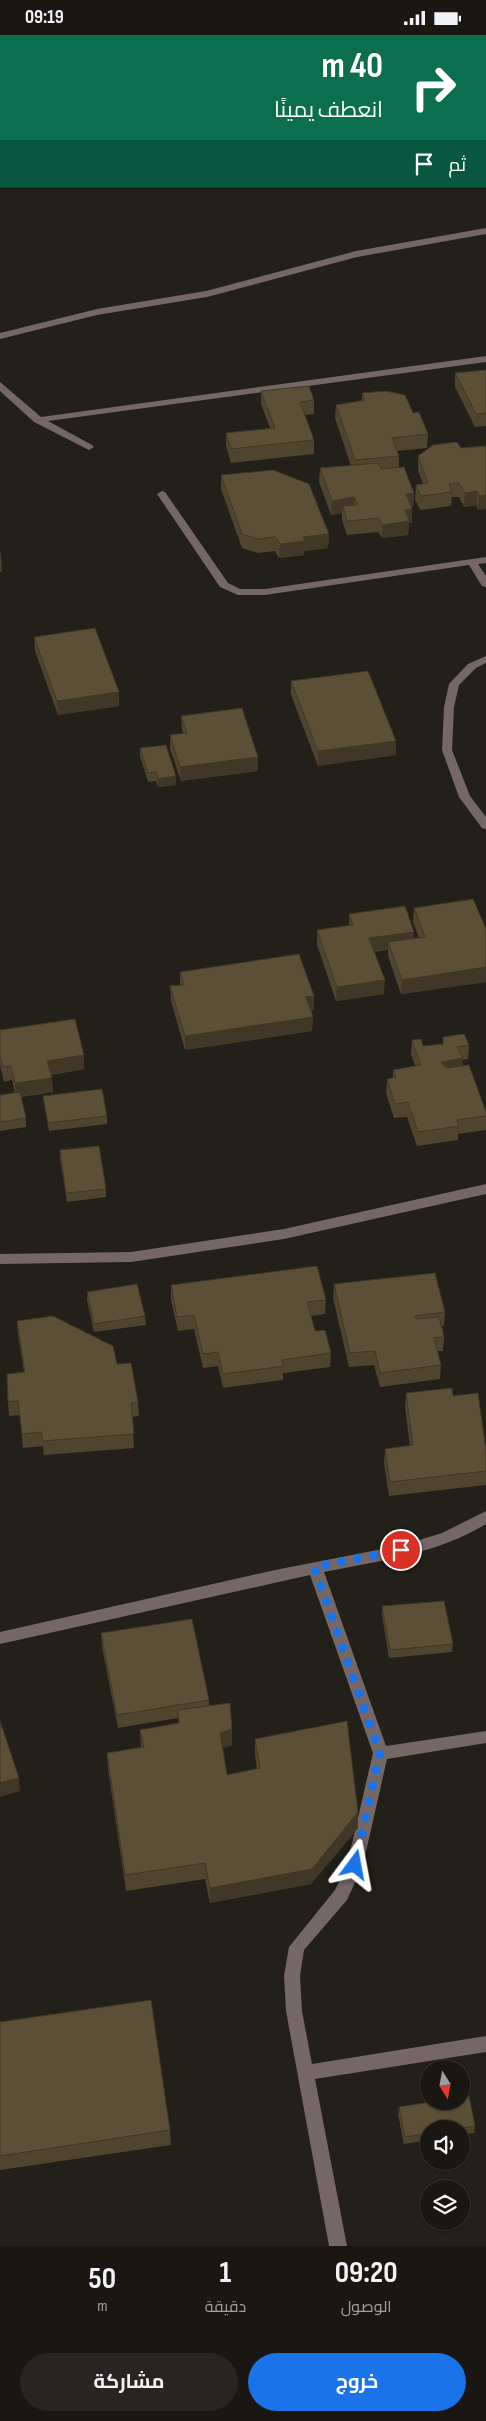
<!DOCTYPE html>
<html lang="ar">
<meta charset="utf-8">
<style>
body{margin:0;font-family:"Sofia Sans Condensed",Cairo,sans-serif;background:#272421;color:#f1f3f6;direction:rtl;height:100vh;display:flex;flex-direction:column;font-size:19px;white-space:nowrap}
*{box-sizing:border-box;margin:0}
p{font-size:16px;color:#9f9fa0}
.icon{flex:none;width:28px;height:28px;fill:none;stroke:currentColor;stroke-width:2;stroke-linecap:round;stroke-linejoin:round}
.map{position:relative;height:2211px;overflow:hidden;direction:ltr}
.drawer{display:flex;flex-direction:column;background:#1a1713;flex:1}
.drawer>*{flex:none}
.guide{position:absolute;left:0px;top:0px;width:486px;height:152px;box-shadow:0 1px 4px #0004,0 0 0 1px #383633;direction:rtl;background:#0b6e4f;color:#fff;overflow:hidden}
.needle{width:32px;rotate:169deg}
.buttons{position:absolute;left:420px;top:2025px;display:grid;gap:10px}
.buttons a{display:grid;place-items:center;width:50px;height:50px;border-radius:50%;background:#1a1713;box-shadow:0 1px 4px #0004,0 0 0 1px #383633;font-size:25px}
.pin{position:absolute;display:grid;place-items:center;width:42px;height:42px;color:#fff;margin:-21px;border:2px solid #fff;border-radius:50%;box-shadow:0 1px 5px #0007}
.me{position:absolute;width:55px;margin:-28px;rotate:13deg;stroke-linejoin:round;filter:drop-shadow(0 0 4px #0008)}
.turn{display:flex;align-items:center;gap:18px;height:105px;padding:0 20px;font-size:22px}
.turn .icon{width:65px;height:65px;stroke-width:2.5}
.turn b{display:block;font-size:35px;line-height:42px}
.then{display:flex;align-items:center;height:48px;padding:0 20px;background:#0003;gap:10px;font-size:19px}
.eta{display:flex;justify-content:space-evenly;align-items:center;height:85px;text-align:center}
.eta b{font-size:30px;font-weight:700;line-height:35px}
.cta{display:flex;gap:10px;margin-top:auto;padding:10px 20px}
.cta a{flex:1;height:58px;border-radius:30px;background:#1a73e8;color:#fff;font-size:20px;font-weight:700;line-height:58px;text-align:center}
.cta a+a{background:#272421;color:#f1f3f6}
.status{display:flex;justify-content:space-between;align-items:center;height:35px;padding:0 25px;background:#1a1713;direction:ltr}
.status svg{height:14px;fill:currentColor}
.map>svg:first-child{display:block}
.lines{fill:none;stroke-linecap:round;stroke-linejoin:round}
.minor{fill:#766767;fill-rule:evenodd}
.wall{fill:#4f442e}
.shaded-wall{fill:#403726}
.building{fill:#5c4f36;stroke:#403726}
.route{stroke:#1a73e8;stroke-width:9;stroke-dasharray:0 16.2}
</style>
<div class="status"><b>09:19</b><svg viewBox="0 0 49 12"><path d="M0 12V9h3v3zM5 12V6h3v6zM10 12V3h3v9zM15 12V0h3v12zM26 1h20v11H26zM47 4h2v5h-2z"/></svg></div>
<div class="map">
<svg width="486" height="2211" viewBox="0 0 486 2211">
<rect width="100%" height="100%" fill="#231f19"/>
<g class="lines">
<!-- minor -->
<path class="minor" d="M246,0H254L255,1H247Z
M486,193V199L357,222L207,262L97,280L0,304V298L97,274L206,256L356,216Z
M486,321V327L48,386L92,410L94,412L89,415L34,387L0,356V347L41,382Z
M162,456L165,457L228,548L240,554H265L486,522V528L478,529L486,541V552L482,551L469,530L265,560H238L220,552L157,459Z
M486,621V628L476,633L459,650L454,672L452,715L470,761L486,782V794L482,793L459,762L442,715L444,672L449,649L468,629Z
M486,1149V1159L284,1204L131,1227L0,1229V1219L131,1217L284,1194Z
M486,1476V1489C437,1519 379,1526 324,1537L386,1711L486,1696V1708L387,1724L363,1830L347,1865L304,1915L300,1941L302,1976L312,2029L486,2001V2017L315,2044L347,2211H329L286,1976L284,1941L289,1912L335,1855L347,1830L373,1718L310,1540L0,1609V1597L275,1535L403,1510L442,1498Z"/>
</g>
<!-- wall -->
<path class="wall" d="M486,335V391L475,392L455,352V338Z
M261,356L314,365V379L305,380L314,405V419L231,428L226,411V398L270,393L261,369Z
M362,358L413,378L428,399L427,413L397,416L399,421V432L414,458L413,472H412V488H409L408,500L382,503L378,497L347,500L342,485V478L331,480L319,447L320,433L351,431L335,383L336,370L362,366Z
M485,411L478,475L476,470L464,472L459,462H452L451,471L420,475L415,464L416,450L423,449L418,435V421L461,413Z
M221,440L329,499L328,513L304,516V520L279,523L275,516L258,518L242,513L221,454Z
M0,517L2,537H0Z
M34,602L119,671L58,680L35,616Z
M291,646L396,720L318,731L291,660Z
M181,681L258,722V736L181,746L170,714V700L183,698L182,695Z
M140,713L176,741V750L158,752L156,746L148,747L140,721Z
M414,873L486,894V947L401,959L388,921V915L374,917L384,959L336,966L317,910V895L349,891V879L414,903H419L413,887Z
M180,937L314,961V975L311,976L313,982L312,996L185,1015L171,966L170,951L180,950Z
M0,995L84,1034L51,1040L53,1057L21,1062L26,1083V1092L0,1096V1060L15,1058L12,1045L4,1047L0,1030Z
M412,1005L423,1011L469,1010L468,1024L462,1025V1031L486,1077V1095L458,1099V1105L417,1111L407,1082L394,1083L386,1058L387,1044L393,1043V1035L415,1031L411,1020Z
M43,1061L107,1081V1089L49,1096L44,1069Z
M60,1115L106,1154V1162L67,1167L60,1124Z
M334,1249L445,1277L444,1291H442L444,1302L443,1316H437L441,1330L440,1344L380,1352L374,1330L349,1332L333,1263Z
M171,1250L326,1265L325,1279L311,1281L315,1296L331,1318L330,1332L283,1338V1345L223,1353L218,1331L203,1333L194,1294L178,1296L171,1265Z
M87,1257L145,1281L146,1290L94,1297L87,1265Z
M17,1286L117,1329L138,1367L139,1381L132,1382L134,1413L44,1420L43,1411L23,1413L20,1380L9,1381L8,1367L24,1337L18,1300Z
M406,1358L453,1361L486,1415V1450L389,1461L384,1428L385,1414L410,1411L405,1372Z
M382,1571L453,1609L452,1617L389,1623L382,1580Z
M101,1598L209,1665V1671L232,1710L223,1713L227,1740L257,1734L255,1720V1704L358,1793L311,1849L210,1868L205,1844L126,1856L108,1734L107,1718L141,1712L140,1695L178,1688V1683L118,1693L102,1612Z
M0,1987L170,2095L171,2110L0,2135Z
M399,2072L475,2091L474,2098L461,2100V2094H429V2105L404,2109L398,2080Z"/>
<!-- shaded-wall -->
<path class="shaded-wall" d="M477,456L476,470L464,472L465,458Z
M414,458L413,472L406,473V459Z
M486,460V474L478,475L479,461Z
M354,462V476L343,471L342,478L331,480L332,466Z
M412,474V488H409L408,500L382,503V490L405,475Z
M329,499L328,513L304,516V520L279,523L280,509L303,502Z
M119,657V671L58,680L57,666Z
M396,706V720L318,731V716Z
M258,722V736L181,746L180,732Z
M176,741V750L158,752V744Z
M414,897V911L388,907V915L369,917V903Z
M486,932V947L401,959L402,945Z
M385,945L384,959L336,966L337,952Z
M314,961V975L306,977V962Z
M313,982L312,996L185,1015V1001Z
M84,1020V1034L48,1040L47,1026Z
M463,1023L462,1037L440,1041L441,1027Z
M52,1043L53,1057L16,1062L15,1048Z
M232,1694V1710L221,1714L220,1698Z
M19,1743L20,1756L0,1762V1748Z
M358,1777V1793L311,1849L210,1868V1853Z"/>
<!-- building -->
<path class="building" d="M486,335V378L476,379L455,338Z
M309,351L314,365L300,367L314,405L231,414L226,398L275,393L261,356Z
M386,356L405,360L413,378L419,377L428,399L392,403L399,421L355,425L336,370L365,365L362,358Z
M457,407L461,413L485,411L486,413V460L479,461L477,456L465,458L459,448L449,449L452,457L421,461L416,450L428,448L418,421L433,410Z
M378,428L381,434L404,432L414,458L406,459L412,474L405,475L409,486L382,490L379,483L347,486L343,471L358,470L354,462L332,466L320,433Z
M273,435L309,449L329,499L303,502L305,506L280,509L275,502L258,504L242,499L221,440Z
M0,517L2,528L0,529Z
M95,593L119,657L57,666L34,602Z
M368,636L396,706L318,716L291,646Z
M242,673L258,722L180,732L170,700L187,698L181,681Z
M166,710L176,741L158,744L156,737L148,738L140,713Z
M473,864L486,894V932L402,945L388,907L425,902L414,873Z
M405,871L414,897L369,903L385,945L337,952L317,895L353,890L349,879Z
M299,919L314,961L306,962L313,982L185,1001L170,951L184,950L180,937Z
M75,984L84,1020L47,1026L52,1043L15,1048L11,1031L3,1032L0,1021V995Z
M464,999L469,1010L457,1012L463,1023L441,1027L446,1033L469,1030L486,1077V1081L457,1085L459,1091L418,1097L408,1067L395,1069L387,1044L396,1042L393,1035L421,1030L412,1005L421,1004L423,1011L443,1009V1002Z
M102,1054L107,1081L48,1088L43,1061Z
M20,1057L26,1083L0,1087V1060Z
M99,1111L106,1154L66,1158L60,1115Z
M317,1231L326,1265L307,1267L315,1296L325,1295L331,1318L282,1325L284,1331L223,1339L218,1317L203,1319L194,1280L177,1282L171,1250Z
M435,1238L445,1277L415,1281L416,1284L439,1282L444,1302L434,1303L441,1330L380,1338L375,1316L350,1318L334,1249Z
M137,1249L145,1281L94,1289L87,1257Z
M53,1281L113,1311L117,1329L131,1328L138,1367L131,1368L134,1399L43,1406L41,1397L22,1399L18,1366L8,1367L7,1339L25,1337L17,1286Z
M452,1353L453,1361L478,1358L486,1415V1436L390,1447L385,1414L413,1410L406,1358Z
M444,1566L453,1609L390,1615L382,1571Z
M192,1584L209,1665L117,1680L101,1598Z
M230,1668L232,1694L220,1698L227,1740L260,1733L255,1704L347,1686L358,1777L312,1834L210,1853L205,1828L125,1840L107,1718L144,1712L140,1695L179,1688L178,1675Z
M0,1686L19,1743L0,1748Z
M151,1965L170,2095L0,2121V1987Z
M469,2061L475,2091L457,2094H429V2098L405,2102L399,2072L437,2066H461V2062Z"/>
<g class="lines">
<!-- route -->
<path class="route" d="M355,1830L380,1718L314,1532L401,1515"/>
</g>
</svg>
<div class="buttons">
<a><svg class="needle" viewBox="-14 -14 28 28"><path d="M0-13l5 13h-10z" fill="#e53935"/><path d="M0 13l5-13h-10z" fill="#9f9fa0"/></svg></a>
<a><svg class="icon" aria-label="sound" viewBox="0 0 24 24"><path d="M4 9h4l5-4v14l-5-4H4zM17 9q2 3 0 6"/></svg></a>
<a><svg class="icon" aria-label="layers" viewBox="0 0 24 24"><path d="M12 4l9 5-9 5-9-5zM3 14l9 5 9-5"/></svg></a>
</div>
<div class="pin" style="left:401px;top:1515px;background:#d93025"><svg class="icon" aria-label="arrive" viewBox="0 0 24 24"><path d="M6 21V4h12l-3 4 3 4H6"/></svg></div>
<svg class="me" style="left:355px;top:1830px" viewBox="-20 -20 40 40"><path d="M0-17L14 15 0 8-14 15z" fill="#1a73e8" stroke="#fff" stroke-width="4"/></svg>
<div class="guide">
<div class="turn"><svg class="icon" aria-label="right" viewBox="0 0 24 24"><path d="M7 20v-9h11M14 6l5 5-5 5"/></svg><div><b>40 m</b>انعطف يمينًا</div></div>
<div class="then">ثم<svg class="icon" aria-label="arrive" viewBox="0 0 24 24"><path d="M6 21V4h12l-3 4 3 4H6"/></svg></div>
</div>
</div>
<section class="drawer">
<div class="eta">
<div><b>09:20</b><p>الوصول</p></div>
<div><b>1</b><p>دقيقة</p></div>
<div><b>50</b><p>m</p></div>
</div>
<div class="cta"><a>خروج</a><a>مشاركة</a></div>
</section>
